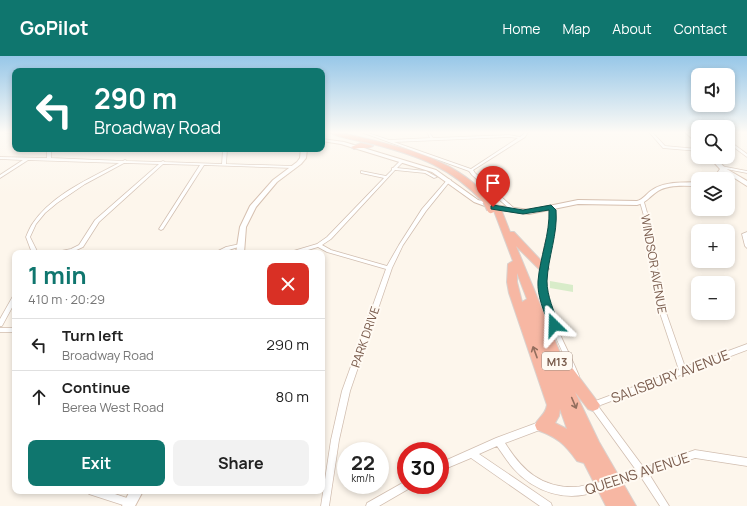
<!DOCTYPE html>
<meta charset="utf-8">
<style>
body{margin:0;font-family:Manrope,sans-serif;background:#f2f2f2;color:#222;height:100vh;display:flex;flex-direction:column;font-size:15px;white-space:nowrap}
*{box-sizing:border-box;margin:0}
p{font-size:13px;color:#767676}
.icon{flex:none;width:22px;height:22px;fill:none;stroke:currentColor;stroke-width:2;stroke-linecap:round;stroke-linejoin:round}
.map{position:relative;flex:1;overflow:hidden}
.panel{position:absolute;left:12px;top:194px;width:313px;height:244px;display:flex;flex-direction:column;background:#fff;border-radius:8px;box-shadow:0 2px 6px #0003}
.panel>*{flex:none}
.guide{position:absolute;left:12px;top:12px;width:313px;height:84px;border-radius:8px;box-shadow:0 2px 6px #0003;background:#0f766e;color:#fff;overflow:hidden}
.controls{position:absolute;left:691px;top:12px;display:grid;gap:8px}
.controls a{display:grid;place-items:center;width:44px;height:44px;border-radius:8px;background:#fff;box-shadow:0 2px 6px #0003;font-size:20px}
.speed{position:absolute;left:337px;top:386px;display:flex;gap:8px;font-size:20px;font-weight:700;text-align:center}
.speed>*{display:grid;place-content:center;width:52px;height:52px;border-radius:50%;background:#fff;box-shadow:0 2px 6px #0003;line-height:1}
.speed small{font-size:10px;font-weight:400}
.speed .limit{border:6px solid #d22;background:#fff;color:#111}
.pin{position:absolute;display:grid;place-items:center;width:34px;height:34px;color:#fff;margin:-41px -17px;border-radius:50% 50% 50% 0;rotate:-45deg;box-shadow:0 0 4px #0007}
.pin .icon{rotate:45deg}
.me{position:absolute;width:44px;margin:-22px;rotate:338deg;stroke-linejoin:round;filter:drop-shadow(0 0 3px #0008)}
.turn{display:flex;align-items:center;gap:14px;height:84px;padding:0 16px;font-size:18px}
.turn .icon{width:52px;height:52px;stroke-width:2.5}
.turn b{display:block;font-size:28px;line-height:34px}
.round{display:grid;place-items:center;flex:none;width:42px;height:42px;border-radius:8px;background:#f2f2f2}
.overview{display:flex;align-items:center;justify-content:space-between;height:68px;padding:0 16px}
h1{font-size:24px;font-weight:700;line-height:30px;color:#0f766e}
.button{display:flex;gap:8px;margin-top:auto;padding:8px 16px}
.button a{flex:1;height:46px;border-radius:8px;background:#0f766e;color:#fff;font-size:16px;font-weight:700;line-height:46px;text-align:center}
.button a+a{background:#f2f2f2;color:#222}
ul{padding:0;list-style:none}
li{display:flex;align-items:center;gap:12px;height:52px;padding:0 16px;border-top:1px solid #e0e0e0}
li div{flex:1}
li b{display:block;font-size:15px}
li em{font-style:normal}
header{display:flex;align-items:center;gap:24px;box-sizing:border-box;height:56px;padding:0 20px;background:#0f766e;color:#fff}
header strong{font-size:19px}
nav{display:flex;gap:22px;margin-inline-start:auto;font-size:14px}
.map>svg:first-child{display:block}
.green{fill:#d8ecc9}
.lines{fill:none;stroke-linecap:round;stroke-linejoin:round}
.street-casing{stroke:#d1beb0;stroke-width:1.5}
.secondary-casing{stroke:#d6c0b0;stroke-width:2}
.highway-casing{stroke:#dad1cd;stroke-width:2}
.street{fill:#fff;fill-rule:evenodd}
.secondary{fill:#fff;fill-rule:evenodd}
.highway{fill:#f7b7a3;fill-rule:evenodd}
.street-bridge-casing{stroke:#d1beb0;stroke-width:10;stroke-linecap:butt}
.highway-bridge-casing{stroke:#dad1cd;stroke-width:10;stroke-linecap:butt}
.street-bridge{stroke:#fff;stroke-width:8}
.highway-bridge{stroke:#f7b7a3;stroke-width:8}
.oneway{stroke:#936e5e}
.route{fill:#0f766e;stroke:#0a4d48}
.labels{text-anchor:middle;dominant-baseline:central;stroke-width:4;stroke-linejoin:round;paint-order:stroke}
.shield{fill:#fffaf3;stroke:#a28b7f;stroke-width:1}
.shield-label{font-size:11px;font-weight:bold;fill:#7a5c4d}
.street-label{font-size:12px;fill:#7a5c4d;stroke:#fffaf3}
.near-street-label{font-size:14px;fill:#7a5c4d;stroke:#fffaf3}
</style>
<header>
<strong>GoPilot</strong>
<nav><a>Home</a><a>Map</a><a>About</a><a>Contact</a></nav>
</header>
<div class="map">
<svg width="747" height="450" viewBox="0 0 747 450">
<rect width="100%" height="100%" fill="#fdf6ec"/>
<!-- green -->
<path class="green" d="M550,225L573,229V236L550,232Z"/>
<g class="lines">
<!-- street casing -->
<g class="street-casing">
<path id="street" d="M4,76H15V77H6Z
M361,76H365L389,84L430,82L427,76H429L433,82L509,79L520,81L526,76H528L525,81L473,114L475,117L517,155L515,156H513L472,119L469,115ZM509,81L518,82L471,113L394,86Z
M649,76H652L665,90L698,93V95L663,92Z
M728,84L747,98V101L728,87Z
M47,93H51V102L123,105L125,104L127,105L161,106L163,105L165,106L222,108L223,93H227L226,108L293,110L295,111L293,112L204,109L163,173L161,174L159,173L200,109L163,108L99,166L83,191L72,196L65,197H55L56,196L71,193L79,189L95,164L159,108L124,107L85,128L57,147L45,157L36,168L30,181L38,197H32L26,181C28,176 30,171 33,167C53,138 89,123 119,107L28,104L0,122V119L23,104L0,103V101L47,102Z
M63,93H90L88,94H65Z
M400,105L403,106L397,112L426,115L437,121L434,122L425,117L395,114L331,183L322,189L331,194L387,210L399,189L422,153L448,123L451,124L426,155L403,189L392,212L350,335L339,384L329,450H321L331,384L342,335L386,213L327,196L318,191L298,197H289L290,196L317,188L327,181L384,122L361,117V115L386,120L392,114V112H393Z
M721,110L747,115V117L721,112Z
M640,145H642L644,146L650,167L663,248L685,311L747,288V294L598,350L644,412L695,394L747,402V410L695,402L649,418L669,450H660L641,421L623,427L620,426L619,423L620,420L636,414L589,349L590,347L679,314L657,248L646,167L640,146Z
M549,151H553C553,152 555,155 555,156C557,165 553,175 551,183C548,198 545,214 546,229C547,261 568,291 579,320L578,322L576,323L574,322L573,320C559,285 537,251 541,212C542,204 543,196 545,188C548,177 554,163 549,152Z
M747,176V192L745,190L742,178Z
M240,188H242V190C233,192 224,197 214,197L226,191Z
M15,239V246L2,270H0V263L13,240Z
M0,272H15V276H0Z
M542,365L545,366L546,369L545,372L505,387C522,414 541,432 576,431C582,431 591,426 597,429L598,432L597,435C567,447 534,436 513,412C507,405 502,397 497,390L479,398L551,447L552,450H540L471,402L440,415V407L496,382Z
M406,425V429H411L410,432L379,450H366L367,447Z
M88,435H106L133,444L134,447L133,450H126L92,439L89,438Z"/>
</g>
<!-- secondary casing -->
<g class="secondary-casing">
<path id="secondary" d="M685,76H689L698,84V88Z
M322,83L344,86L436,114L478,144L494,149L529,154L578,144L637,145C643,144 647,137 652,134C665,125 683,127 698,126V130C685,130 669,128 658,135C650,140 646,147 637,149L578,148L529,158L493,153L474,146L432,116L341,88L322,85Z
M301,93H307L306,102L301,108L277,126L256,151L246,171L244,197H236L240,171L250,150L273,124L297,106L300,102Z
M709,101H715L725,112L747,125V130L725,116L719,123H713L720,113Z
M130,435H143L135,450H122Z"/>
</g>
<!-- highway casing -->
<g class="highway-casing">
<path id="highway" d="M329,76H338C391,89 455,99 491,145L490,147H484C451,111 419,100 373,88C361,85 338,82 329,76Z
M361,87L373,90C369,93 360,91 354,93L351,91Z
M495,153H501L510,176H514L549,213L544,216L541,215L516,190L563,304L567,305L600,349L598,353L593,355L588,353L575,336L599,386L636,450H606L584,407L577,405C565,388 557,381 537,374L535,369C539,360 545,360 547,349L509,237L507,226L508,208L513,205L494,155ZM517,217L527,243L522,246L517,226ZM560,353L567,373L555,367L559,360Z"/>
</g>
<!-- street -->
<use href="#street" class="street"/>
<!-- secondary -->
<use href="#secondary" class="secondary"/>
<!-- highway -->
<use href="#highway" class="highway"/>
<!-- street-bridge casing -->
<g class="street-bridge-casing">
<path id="street-bridge" d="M594,432L623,423"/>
</g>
<!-- highway-bridge casing -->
<g class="highway-bridge-casing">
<path id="highway-bridge" d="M487,145L491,153"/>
</g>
<!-- street-bridge -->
<use href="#street-bridge" class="street-bridge"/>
<!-- highway-bridge -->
<use href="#highway-bridge" class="highway-bridge"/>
</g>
<!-- one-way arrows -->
<defs><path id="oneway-shaft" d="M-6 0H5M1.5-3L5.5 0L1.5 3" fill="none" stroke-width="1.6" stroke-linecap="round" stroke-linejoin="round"/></defs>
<g class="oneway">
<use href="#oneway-shaft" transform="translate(535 296) rotate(-110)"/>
<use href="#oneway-shaft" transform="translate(574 347) rotate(67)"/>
</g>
<!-- sky -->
<linearGradient id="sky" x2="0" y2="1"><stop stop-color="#97c7e8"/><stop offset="0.55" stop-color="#fefbf6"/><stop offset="1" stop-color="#fefbf6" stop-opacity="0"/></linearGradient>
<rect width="747" height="139" fill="url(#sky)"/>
<!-- route -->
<path class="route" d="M493,149L523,154L551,149L556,154C558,178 548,201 547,225C547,240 554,255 559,269L558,272H551L549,269C544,255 537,240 538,225C540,201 550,178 549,154L523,158L491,153V150Z"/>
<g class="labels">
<!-- shield labels -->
<rect class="shield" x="542" y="296" width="30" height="18" rx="3"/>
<g class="shield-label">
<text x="557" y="305">M13</text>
</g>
<!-- street labels -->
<g class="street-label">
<text transform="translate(654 208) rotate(80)">WINDSOR AVENUE</text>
<text transform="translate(365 281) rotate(-71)">PARK DRIVE</text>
</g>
<!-- near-street labels -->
<g class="near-street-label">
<text transform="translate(670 320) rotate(-21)">SALISBURY AVENUE</text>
<text transform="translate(637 417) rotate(-18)">QUEENS AVENUE</text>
</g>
</g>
</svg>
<div class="controls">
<a><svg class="icon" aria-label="sound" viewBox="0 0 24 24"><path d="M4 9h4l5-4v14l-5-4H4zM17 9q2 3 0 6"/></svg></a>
<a><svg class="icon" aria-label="search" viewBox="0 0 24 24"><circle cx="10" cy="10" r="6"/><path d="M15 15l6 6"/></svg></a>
<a><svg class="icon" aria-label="layers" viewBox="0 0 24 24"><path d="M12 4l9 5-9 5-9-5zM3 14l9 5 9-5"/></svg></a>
<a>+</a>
<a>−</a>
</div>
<div class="speed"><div>22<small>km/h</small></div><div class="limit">30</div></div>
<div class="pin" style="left:493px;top:151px;background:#d93025"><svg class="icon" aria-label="arrive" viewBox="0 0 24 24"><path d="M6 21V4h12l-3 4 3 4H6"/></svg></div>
<svg class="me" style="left:554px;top:269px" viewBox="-20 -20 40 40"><path d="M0-17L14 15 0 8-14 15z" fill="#0f766e" stroke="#fff" stroke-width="4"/></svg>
<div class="guide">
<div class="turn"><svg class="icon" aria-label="left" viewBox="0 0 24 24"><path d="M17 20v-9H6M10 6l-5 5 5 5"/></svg><div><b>290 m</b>Broadway Road</div></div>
</div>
<section class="panel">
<div class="overview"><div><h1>1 min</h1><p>410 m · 20:29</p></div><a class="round" style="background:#d93025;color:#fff"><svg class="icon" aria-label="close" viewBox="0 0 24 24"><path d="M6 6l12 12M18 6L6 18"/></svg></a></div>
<ul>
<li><svg class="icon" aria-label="left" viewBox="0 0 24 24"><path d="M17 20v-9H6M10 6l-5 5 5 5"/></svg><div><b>Turn left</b><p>Broadway Road</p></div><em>290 m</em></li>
<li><svg class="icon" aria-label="ahead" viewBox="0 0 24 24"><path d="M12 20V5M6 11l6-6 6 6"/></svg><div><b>Continue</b><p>Berea West Road</p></div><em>80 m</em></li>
</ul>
<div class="button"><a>Exit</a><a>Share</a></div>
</section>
</div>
